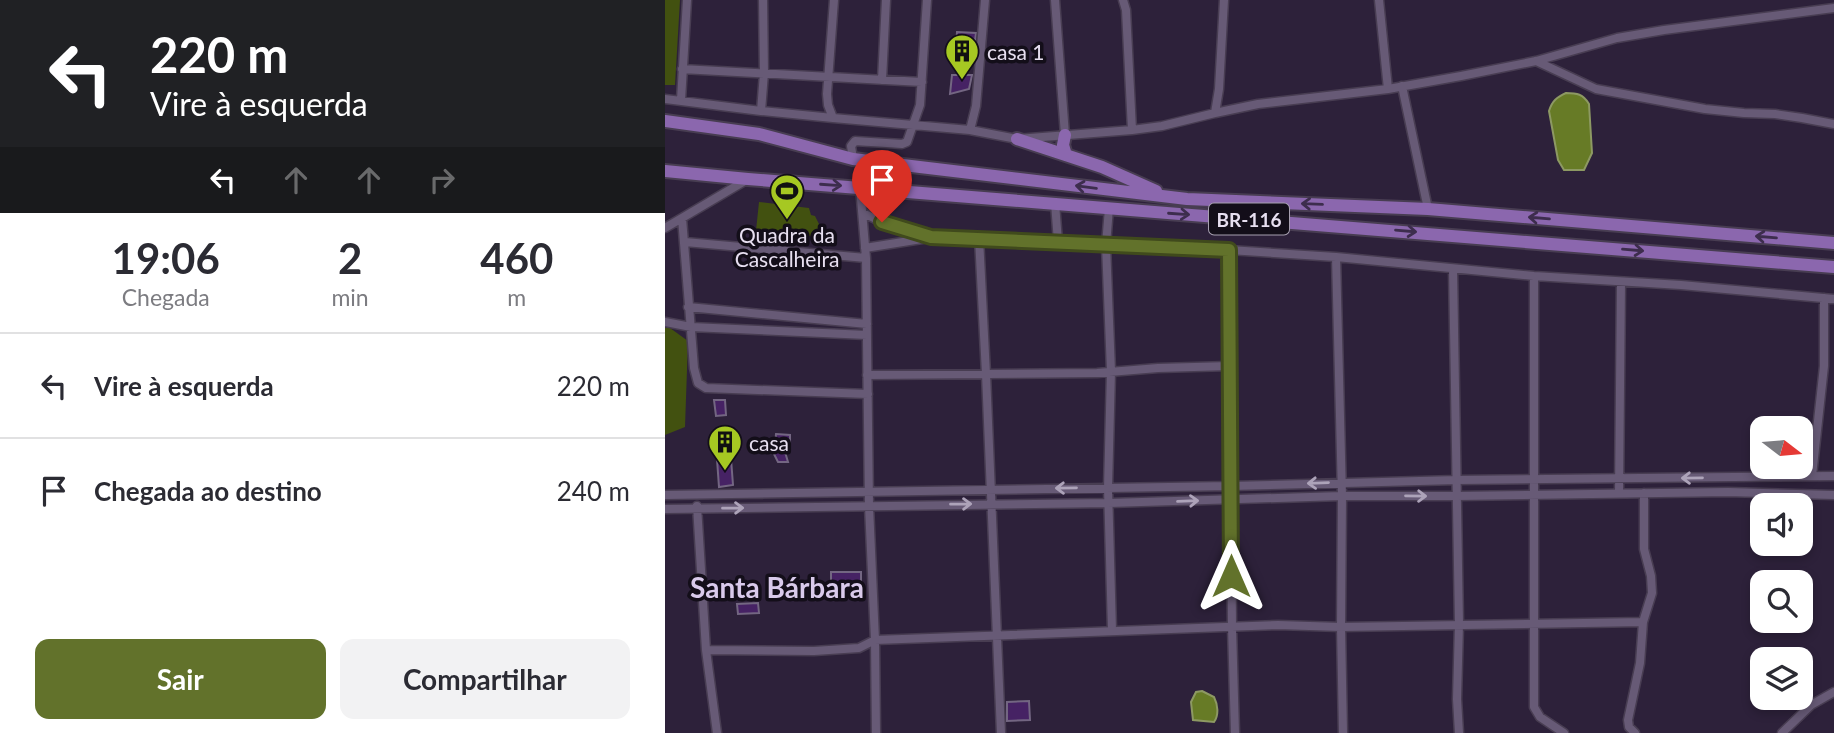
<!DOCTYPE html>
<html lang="pt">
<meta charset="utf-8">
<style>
body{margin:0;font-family:Lato,sans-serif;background:#f2f2f3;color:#2b2b33;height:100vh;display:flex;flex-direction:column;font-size:26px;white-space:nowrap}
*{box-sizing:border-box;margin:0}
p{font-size:23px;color:#7c7c81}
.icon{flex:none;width:38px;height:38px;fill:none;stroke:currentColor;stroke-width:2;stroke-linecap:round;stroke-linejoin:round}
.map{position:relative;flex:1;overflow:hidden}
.sheet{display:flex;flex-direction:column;background:#fff;width:665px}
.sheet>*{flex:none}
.guide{background:#202124;color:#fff;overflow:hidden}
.needle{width:46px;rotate:106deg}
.tools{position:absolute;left:1085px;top:416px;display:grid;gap:14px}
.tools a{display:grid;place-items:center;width:63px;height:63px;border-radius:14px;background:#fff;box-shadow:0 4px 10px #0003;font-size:35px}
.pin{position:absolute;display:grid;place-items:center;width:60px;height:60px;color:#fff;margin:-72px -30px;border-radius:50% 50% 50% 0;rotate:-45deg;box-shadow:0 0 7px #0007}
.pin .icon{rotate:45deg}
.me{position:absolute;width:77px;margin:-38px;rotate:0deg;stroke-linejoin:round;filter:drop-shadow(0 0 5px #0008)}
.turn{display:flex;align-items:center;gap:24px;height:147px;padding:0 35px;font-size:32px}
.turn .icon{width:91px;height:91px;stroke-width:2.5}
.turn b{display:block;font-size:49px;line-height:60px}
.lanes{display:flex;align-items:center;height:66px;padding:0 35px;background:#0003;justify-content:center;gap:35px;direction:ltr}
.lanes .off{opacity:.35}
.eta{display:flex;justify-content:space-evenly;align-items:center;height:119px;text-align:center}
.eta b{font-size:42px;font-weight:700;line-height:49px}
.button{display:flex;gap:14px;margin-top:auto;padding:14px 35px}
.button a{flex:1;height:80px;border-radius:14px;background:#62722b;color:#fff;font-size:28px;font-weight:700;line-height:80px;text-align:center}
.button a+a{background:#f2f2f3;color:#2b2b33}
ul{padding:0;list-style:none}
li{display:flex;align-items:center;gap:21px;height:105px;padding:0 35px;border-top:2px solid #e1e1e2}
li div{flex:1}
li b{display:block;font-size:26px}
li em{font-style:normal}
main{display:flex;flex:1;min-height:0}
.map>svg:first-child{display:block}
.green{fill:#425110}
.water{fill:#677b26;stroke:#8d9963;stroke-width:2}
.building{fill:#462264;stroke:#736682;stroke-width:2}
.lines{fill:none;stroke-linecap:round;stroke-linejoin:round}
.minor-casing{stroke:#483d52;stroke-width:11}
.trunk-casing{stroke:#483d52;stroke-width:16}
.minor{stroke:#675a76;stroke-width:8}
.trunk{stroke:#8b67ae;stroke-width:12}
.oneway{stroke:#3d2d4d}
.oneway2{stroke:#ada3b9}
.route-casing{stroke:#404a1c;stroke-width:18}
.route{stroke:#62722b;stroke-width:12}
.labels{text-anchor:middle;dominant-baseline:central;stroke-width:7;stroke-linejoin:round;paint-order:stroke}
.shield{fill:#130e19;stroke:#a7a0b0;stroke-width:2}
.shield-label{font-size:19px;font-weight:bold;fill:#e7dff0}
.poi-label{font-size:21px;fill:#e7dff0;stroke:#130e19;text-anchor:start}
.district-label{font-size:28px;font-weight:bold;fill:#d9caeb;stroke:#130e19}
</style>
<main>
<section class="sheet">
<div class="guide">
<div class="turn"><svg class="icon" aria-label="left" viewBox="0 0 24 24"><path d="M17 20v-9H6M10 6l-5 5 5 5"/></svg><div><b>220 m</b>Vire à esquerda</div></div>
<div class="lanes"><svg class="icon" aria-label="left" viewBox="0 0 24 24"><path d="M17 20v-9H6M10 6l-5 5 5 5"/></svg><svg class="icon off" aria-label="ahead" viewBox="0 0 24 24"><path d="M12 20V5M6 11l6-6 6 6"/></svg><svg class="icon off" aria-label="ahead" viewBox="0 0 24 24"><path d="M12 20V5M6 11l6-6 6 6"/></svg><svg class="icon off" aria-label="right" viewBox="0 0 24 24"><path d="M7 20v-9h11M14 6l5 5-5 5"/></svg></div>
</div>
<div class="eta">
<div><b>19:06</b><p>Chegada</p></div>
<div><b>2</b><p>min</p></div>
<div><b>460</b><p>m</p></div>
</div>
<ul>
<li><svg class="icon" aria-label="left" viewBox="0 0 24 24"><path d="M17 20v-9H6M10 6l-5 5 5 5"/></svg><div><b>Vire à esquerda</b></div><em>220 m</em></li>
<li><svg class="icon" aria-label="arrive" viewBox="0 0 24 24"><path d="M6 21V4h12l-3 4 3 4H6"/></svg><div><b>Chegada ao destino</b></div><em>240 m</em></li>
</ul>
<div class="button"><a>Sair</a><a>Compartilhar</a></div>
</section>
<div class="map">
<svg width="1169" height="733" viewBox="0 0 1169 733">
<rect width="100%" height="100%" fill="#2d213a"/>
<!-- green -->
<path class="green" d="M0,0H15L10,85H0Z
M94,202L144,208L146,215L150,216L155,226L150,236H143L141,245L90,240Z
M0,328H5L23,341L20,427L0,435Z"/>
<!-- water -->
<path class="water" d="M901,93C912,93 918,94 924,104L927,153L919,170H899L893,160L884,111C887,101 892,97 901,93Z
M537,691L549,697C553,705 554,715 549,722L528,720L526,702L531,692Z"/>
<!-- building -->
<path class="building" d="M292,32L311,33L309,48L291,46Z
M287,75H307L304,89L285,94Z
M49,400H60L61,415L51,416Z
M111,434L125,435V442L121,443L120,452L123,462H113L109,454Z
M52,459H66L68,485L54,487Z
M166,572H196V584L166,585Z
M93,603L94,613L73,614L72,604Z
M364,701L365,720L342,721V702Z"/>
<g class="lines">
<!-- minor casing -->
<g class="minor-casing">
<path id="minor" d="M169,0L162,94L163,105L168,118L305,130L352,139L467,130L497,126L550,113L593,104L723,89L796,76L871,61L952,38L999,30L1169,8
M390,0L400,135
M458,0L461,10L467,130
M714,0L723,89
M871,61L931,89L1040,109L1079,113L1110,114L1137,118L1169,124
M17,69L257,82
M217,80L221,0
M737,86L763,209
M0,99L96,111L168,118
M16,100L22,0
M96,111L99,73L98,0
M550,113L554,89L559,0
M305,130L311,106L320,0
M188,159L186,146L190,141L237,144L242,142L255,105L262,0
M195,187L201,258L204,506L210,640L211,733
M390,203L393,242
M444,208L441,245L446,371L443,488L447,630
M198,213L217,222L266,237L564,250L671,257L869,276L1016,285L1169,299
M17,218L83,179
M0,228L17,218L29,368L33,383L41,388L203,394
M314,238L321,374L336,733
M20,242L201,258
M200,248L263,238
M564,250L567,627L570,733
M671,257L677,496L676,627L678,733
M788,269L794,624L792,699L794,733
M869,276V707L875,717L899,733
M23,307L202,324
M0,322L26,327L202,335
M202,375L432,373L493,368L565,366
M1147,476L1159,366V298
M954,493L956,282
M0,495L565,486L792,480L1169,476
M32,506L41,650L52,733
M0,509L444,503L677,496H792L1063,492L1169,495
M41,650L149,651L194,648L210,640L613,625L676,627L978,622
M970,733L964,727L963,720L975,663L978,622L987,593L986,576L979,549V493
M1117,733L1146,705L1169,692"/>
</g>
<!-- trunk casing -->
<g class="trunk-casing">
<path id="trunk" d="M0,121L94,134L188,159L522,199L763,209L1169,243
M400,135L398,145L401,155
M352,139L437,167L491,191
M0,171L83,179L1169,267"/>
</g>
<!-- minor -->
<use href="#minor" class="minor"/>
<!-- trunk -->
<use href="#trunk" class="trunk"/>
</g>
<!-- one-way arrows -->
<defs><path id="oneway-shaft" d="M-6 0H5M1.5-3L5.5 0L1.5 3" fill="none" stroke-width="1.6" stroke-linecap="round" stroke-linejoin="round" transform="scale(1.75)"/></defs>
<g class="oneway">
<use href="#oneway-shaft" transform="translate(166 185) rotate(4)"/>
<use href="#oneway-shaft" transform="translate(421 187) rotate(-173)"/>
<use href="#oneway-shaft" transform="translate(647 204) rotate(-178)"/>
<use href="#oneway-shaft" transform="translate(514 214) rotate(4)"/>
<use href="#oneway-shaft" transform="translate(874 218) rotate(-175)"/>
<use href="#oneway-shaft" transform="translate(741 231) rotate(5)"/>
<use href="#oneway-shaft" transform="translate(1101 237) rotate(-175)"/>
<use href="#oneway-shaft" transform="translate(968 250) rotate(5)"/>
</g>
<g class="oneway2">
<use href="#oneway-shaft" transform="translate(1027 478) rotate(179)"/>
<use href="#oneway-shaft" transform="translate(653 483) rotate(178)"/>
<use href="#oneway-shaft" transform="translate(401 488) rotate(179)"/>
<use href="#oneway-shaft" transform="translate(751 496) rotate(1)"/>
<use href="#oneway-shaft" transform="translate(523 501) rotate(-2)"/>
<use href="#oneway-shaft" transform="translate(296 504) rotate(-1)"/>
<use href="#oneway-shaft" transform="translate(68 508) rotate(-1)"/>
</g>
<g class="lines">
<!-- route casing -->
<g class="route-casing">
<path id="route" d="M217,222L266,237L564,250L566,576"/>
</g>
<!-- route -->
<use href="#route" class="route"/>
</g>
<!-- icons -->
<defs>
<g id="building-pin" transform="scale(1.75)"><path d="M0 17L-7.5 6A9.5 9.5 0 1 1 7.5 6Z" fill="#a6c822" stroke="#130e19"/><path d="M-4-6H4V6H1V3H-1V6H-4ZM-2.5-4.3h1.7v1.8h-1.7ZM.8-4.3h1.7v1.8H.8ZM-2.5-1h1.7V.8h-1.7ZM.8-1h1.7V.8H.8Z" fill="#111"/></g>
<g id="stadium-pin" transform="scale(1.75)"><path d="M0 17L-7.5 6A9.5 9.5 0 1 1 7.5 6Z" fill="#a6c822" stroke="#130e19"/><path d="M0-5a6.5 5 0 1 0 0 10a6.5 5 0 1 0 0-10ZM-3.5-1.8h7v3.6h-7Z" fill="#111"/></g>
</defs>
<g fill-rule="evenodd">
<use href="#building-pin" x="297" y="51"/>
<use href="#stadium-pin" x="122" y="191"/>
<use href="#building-pin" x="60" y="442"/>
</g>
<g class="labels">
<!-- shield labels -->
<rect class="shield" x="544" y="203.5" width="80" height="31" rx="5"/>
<g class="shield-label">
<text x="584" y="219">BR-116</text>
</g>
<!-- poi labels -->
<g class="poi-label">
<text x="322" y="51">casa 1</text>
<text x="122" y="234" text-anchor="middle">Quadra da<tspan x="122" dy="24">Cascalheira</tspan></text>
<text x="84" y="442">casa</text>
</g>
<!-- district labels -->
<g class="district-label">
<text x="112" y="587">Santa Bárbara</text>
</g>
</g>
</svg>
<div class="tools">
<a><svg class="needle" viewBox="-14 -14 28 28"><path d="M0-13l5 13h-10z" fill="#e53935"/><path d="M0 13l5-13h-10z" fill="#7c7c81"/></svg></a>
<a><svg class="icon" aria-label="sound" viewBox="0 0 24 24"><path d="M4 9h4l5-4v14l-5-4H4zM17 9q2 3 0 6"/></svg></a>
<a><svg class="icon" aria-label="search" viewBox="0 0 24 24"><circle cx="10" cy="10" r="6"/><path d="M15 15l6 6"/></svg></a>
<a><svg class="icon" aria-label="layers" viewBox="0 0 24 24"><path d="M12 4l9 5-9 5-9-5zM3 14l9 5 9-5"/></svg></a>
</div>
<div class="pin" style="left:217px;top:222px;background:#d93025"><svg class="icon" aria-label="arrive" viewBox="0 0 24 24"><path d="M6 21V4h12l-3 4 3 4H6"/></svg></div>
<svg class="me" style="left:566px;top:576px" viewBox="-20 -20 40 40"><path d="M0-17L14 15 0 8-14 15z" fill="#62722b" stroke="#fff" stroke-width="4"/></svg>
</div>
</main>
